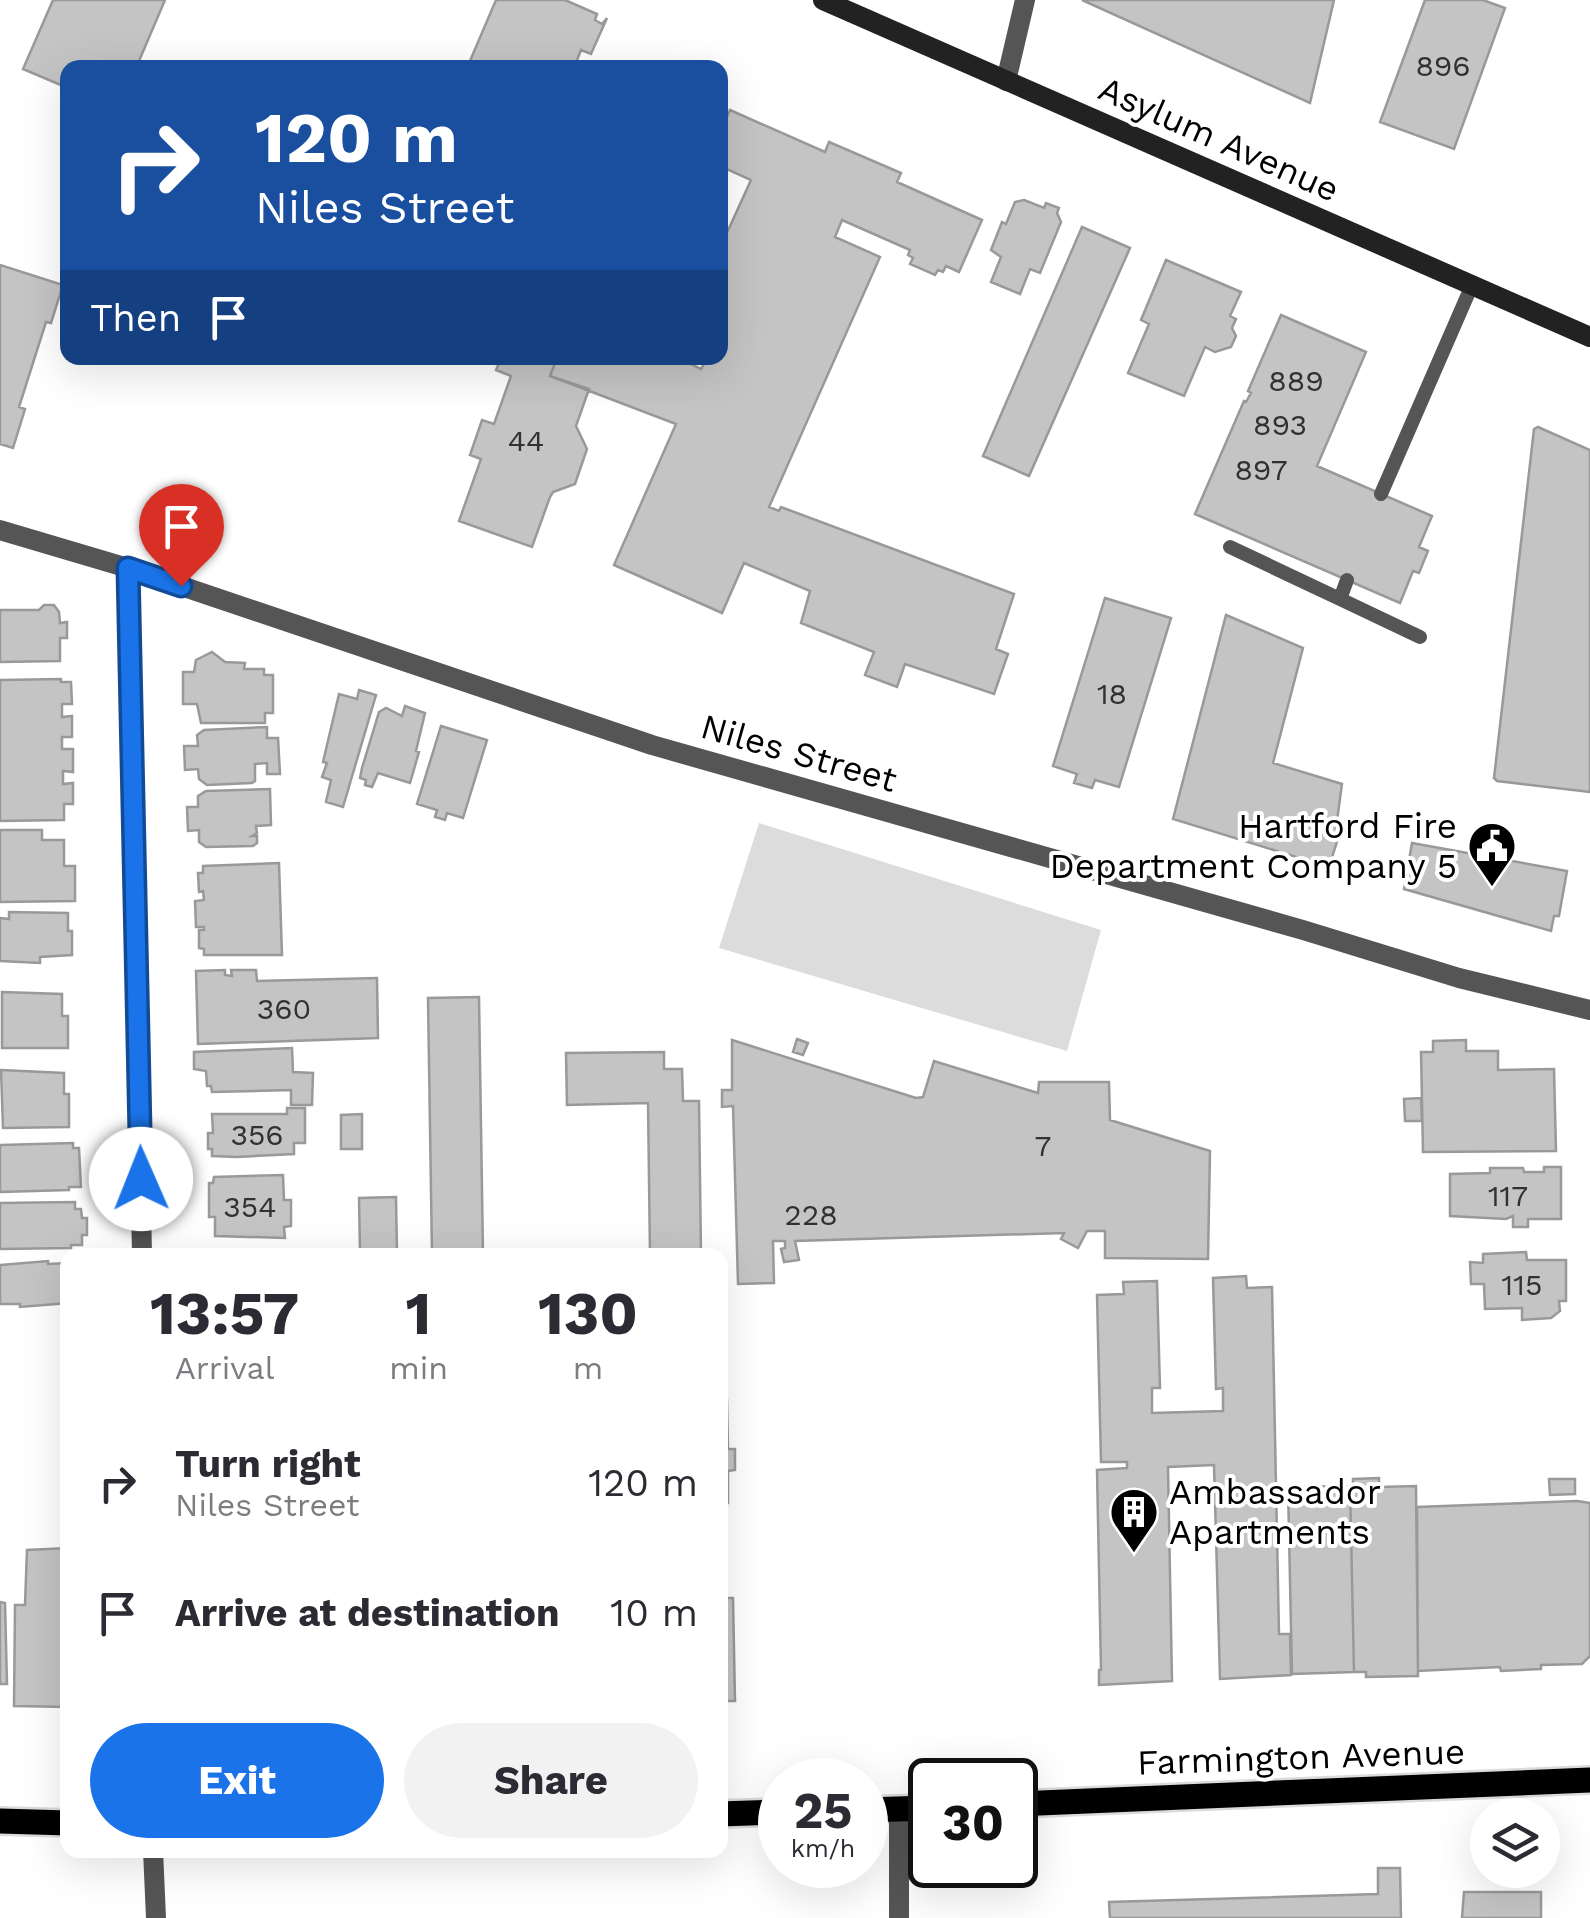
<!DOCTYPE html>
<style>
body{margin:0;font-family:"Work Sans",sans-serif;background:#f2f2f3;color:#2b2b33;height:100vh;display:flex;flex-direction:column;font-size:38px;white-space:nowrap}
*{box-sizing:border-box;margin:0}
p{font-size:32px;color:#7c7c81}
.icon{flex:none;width:55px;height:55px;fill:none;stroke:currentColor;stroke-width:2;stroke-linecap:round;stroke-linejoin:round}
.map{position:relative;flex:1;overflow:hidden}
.panel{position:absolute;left:60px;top:1248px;width:668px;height:610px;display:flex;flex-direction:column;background:#fff;border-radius:20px;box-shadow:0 10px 40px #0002}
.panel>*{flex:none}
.hud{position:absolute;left:60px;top:60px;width:668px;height:305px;border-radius:20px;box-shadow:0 10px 40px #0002;background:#1a4fa0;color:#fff;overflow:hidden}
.tools{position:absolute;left:1470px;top:1798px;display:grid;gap:20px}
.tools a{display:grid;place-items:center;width:90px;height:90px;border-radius:50%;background:#fff;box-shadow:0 10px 40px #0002;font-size:50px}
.speed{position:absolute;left:758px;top:1758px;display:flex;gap:20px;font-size:50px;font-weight:700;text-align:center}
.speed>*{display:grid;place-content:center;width:130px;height:130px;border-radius:50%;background:#fff;box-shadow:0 10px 40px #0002;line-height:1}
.speed small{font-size:25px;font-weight:400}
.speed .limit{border:5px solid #111;border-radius:15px;background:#fff;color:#111}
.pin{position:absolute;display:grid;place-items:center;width:85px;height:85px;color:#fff;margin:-102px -42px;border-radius:50% 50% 50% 0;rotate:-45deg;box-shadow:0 0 10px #0007}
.pin .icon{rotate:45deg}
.me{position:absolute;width:110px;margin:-55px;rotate:359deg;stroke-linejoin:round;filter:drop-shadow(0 0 8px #0008)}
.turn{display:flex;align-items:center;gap:35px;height:210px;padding:0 30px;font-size:45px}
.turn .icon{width:130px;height:130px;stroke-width:2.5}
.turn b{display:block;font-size:70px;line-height:85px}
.then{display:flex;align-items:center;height:95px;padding:0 30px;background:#0003;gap:20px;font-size:38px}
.eta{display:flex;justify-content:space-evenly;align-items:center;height:170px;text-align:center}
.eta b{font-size:60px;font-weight:700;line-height:70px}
.cta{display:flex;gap:20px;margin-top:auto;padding:20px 30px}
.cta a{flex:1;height:115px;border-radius:60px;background:#1a73e8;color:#fff;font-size:40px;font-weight:700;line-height:115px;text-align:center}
.cta a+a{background:#f2f2f3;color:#2b2b33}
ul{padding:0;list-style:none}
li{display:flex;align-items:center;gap:30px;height:130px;padding:0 30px}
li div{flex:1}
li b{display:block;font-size:38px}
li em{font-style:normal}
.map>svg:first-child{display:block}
.green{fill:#dcdcdc}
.building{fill:#c4c4c4;stroke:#999;stroke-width:2.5}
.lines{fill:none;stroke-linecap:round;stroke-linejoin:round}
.primary-casing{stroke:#dbdbdb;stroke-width:30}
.service{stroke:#555;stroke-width:14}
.minor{stroke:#555;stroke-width:20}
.secondary{stroke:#222;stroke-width:20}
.primary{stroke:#000;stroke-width:25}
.route-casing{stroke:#114b97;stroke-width:25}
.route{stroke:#1a73e8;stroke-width:18}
.labels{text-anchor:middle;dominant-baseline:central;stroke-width:8;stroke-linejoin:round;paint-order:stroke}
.number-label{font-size:30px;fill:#313131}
.street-label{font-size:35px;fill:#000;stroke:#fff}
.poi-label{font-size:35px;fill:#000;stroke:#fff;text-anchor:end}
</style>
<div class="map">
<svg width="1590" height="1918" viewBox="0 0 1590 1918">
<rect width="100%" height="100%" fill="#fff"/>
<!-- green -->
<path class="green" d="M759,823L1101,930L1067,1051L719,948Z"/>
<!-- building -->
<path class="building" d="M53,0H165L136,68H68V88L23,69Z
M496,0H565L597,14L595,20L602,24L607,18L591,54L581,50L574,68H467Z
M1082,0H1334L1310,103Z
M1425,0H1483L1505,8L1454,149L1380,122Z
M730,110L825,152L829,142L901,173L897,182L982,220L959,272L946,266L943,272L938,270L935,275L910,264L913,258L908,255L910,250L842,220L835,237L880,257L769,507L779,511L781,507L1014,594L996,649L1008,654L994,694L905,664L897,687L865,675L874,652L801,623L810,591L744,563L722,613L614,565L676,424L550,376L557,358H679L701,369L707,358H720V248L751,180L720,166V132Z
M1024,200L1044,208L1046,203L1059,208L1057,213L1061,222L1040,273L1030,269L1020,294L991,282L1001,257L991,250L1002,222L1006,224L1015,202Z
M1082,227L1130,248L1029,476L983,456Z
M1166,260L1241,292L1230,316L1236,319L1232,328L1236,336L1231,347L1215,352L1205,347L1184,396L1128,373L1149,324L1141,320Z
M0,265L63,285L51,323L46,322L19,407L25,409L13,448L0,444Z
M1281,315L1366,352L1317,466L1432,516L1419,547L1428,551L1419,573L1413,571L1400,603L1195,514L1244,401L1246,402L1251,393L1248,391Z
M501,358H557L550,376L589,389L576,426L587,449L575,484L553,492L550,497L532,547L459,521L481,459L470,455L482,420L494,424L511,376L496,370Z
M1538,427L1590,450V792L1497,781L1494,778L1534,429Z
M1105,598L1171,618L1119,787L1095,780L1092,788L1074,783L1077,774L1053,766Z
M44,605H54L59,612L60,623L67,622V638H60V661L0,662V610H39Z
M1226,615L1303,648L1273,763L1342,784L1336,828L1341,829L1329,867L1173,819Z
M212,652L225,662L245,663L244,669H264V675H273V713H265V723H201L197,704H183V672H194L196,660Z
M61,679V682H71L72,704H62V717L72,716V737H62V749H73V772L63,771V784L73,783V804H64V820L0,821V680Z
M359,690L376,695L343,807L326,802L331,780L322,777L327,763L323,762L339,694L357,699Z
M405,706L425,713L416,751L419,752L410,783L378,773L372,787L365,785L366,780L360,778L362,768L379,712L386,708L402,716Z
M441,726L487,740L463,818L447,813L445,820L435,817L437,810L417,804Z
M267,727V738H278L280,774H267V763L255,764V781L252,783L207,785L199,779L198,769L185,770L184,746H198L197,735L204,730Z
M270,789L271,825L256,826L257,833L252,836H257V843L253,846L206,847L199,842V830L188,831L187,807H198V796L206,791Z
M0,830H42V840H64V866H75V901L0,902Z
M1412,843L1567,871L1559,916H1554L1551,931L1404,889Z
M279,863L282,955H204V949L199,948V930H204V927H196L195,901L204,900L203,891L199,892L198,873H203V866Z
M9,912L68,913V931H72V955L40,957V963L0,961V918L9,919Z
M225,970V975L232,976L231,970H256L257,981L377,978L378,1038L198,1044L196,971Z
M2,992L62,994V1016H68V1048H2Z
M479,997L483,1255H432L428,998Z
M797,1039L808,1043L803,1055L793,1052Z
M732,1040L916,1098L923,1097L934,1061L1038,1093L1039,1082H1109L1110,1120L1210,1151L1208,1259L1105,1258V1231H1087L1078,1248L1061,1239L1064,1233L795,1241L799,1260L784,1262L781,1249L785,1248V1241H773L774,1283L738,1284L733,1106L722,1107V1090H732Z
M1466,1040V1051H1498V1070L1554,1069L1556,1151L1423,1152L1421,1052H1433V1041Z
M292,1048L293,1072L313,1073L312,1105H291V1090L212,1092L211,1086H207L206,1071L194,1069V1052Z
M664,1052V1069H682L683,1101H699L701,1255H650L648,1103L567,1105L566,1053Z
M1,1070L64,1073V1094H69V1127L3,1128Z
M1421,1098L1422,1121H1405L1404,1099Z
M287,1108H305V1143H294V1154L237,1157L212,1156V1149H208V1133H213L212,1114H287Z
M362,1114V1149H341V1115Z
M73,1143V1148H79L81,1187H69V1190L0,1192V1145Z
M1544,1167H1561V1219H1528V1227H1513V1216L1506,1219L1450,1216V1174L1490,1173V1168H1523L1524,1172H1544Z
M283,1175L284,1200H291V1226L284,1227L285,1238L215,1236V1217H209V1183H213L214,1177Z
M396,1197L397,1252H360L359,1198Z
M75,1202V1209H81L82,1218H87V1235H82V1245H71V1248L0,1249V1203Z
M1526,1252L1527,1260H1566V1301H1559L1560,1311L1551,1318L1522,1320V1308L1485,1309L1484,1284H1471L1470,1262L1483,1263V1254Z
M48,1261V1264L68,1263V1303L20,1307V1304H0V1265Z
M1246,1276L1247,1288L1272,1287L1279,1634H1290L1291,1675L1220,1679L1214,1465L1168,1467L1172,1681L1099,1685V1670H1101L1097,1470L1127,1468V1462H1101L1097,1295L1124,1294L1123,1282L1157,1281L1160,1388H1152V1413L1223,1411V1388L1216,1389L1213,1278Z
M720,1400H727L728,1449H735V1470L728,1471V1503H720Z
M1379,1478V1487L1416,1486L1418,1676L1366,1677V1672H1354L1350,1486H1353V1479Z
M1549,1479H1575V1494L1550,1495Z
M1350,1486L1354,1672L1292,1674L1288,1487Z
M1577,1501L1590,1503V1656L1582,1664L1541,1665V1669L1501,1671L1500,1667L1418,1671L1417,1507Z
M68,1548V1707L14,1706L15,1605H25L27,1550Z
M720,1598H733L735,1701H720Z
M0,1602L5,1603L7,1684H0Z
M1378,1868H1400L1401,1918H1110L1109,1902L1378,1894Z
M1464,1892H1541V1918H1462Z"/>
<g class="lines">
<!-- primary casing -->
<g class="primary-casing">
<path id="primary" d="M1015,1804L1590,1780
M865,1810L930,1808
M720,1814L780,1812
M0,1821L68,1823"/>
</g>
<!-- service -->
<path class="service" d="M1381,494L1472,285
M1230,547L1340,599
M1347,580L1340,599L1420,637"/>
<!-- minor -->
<path class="minor" d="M1006,81L1025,0
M0,530L128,568L652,745L1303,930L1459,978L1590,1010
M128,568L142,1255
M153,1850L156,1918
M899,1918V1809"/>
<!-- secondary -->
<path class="secondary" d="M823,0L1590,337"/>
<!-- primary -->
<use href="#primary" class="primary"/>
</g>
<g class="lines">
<!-- route casing -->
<g class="route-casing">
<path id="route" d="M141,1179L128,568L181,586"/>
</g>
<!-- route -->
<use href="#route" class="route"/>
</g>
<!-- icons -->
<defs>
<g id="civic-pin" transform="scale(2.5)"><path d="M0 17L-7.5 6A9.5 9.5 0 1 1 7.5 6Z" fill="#000" stroke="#fff"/><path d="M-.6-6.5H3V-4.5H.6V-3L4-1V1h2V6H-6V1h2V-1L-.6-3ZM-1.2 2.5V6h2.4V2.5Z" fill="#fff"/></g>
<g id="building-pin" transform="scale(2.5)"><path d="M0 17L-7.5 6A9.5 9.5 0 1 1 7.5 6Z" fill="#000" stroke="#fff"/><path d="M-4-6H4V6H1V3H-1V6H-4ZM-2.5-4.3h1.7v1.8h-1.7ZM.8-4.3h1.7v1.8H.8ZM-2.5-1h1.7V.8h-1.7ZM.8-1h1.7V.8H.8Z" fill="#fff"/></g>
</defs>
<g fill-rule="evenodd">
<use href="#civic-pin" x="1492" y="846"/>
<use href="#building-pin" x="1134" y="1512"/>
</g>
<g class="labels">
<!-- number labels -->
<g class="number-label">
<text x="1443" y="65">896</text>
<text x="1296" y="380">889</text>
<text x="1280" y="424">893</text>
<text x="526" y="440">44</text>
<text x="1261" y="469">897</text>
<text x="1112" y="693">18</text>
<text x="284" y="1008">360</text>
<text x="257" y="1134">356</text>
<text x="1043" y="1145">7</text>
<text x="1508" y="1195">117</text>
<text x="250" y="1206">354</text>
<text x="811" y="1214">228</text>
<text x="1522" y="1284">115</text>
</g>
<!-- street labels -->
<g class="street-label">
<text transform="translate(1219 139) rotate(24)">Asylum Avenue</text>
<text transform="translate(799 753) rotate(16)">Niles Street</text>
<text transform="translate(1301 1757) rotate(-2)">Farmington Avenue</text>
</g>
<!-- poi labels -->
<g class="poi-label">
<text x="1457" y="826">Hartford Fire<tspan x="1457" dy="40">Department Company 5</tspan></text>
<text x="1169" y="1492" text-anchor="start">Ambassador<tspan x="1169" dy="40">Apartments</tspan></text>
</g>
</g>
</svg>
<div class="tools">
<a><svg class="icon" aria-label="layers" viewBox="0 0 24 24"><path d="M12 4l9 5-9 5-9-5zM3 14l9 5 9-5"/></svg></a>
</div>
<div class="speed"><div>25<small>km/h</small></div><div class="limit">30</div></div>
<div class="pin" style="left:181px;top:586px;background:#d93025"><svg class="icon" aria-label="arrive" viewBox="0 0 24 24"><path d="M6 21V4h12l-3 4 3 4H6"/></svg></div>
<svg class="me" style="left:141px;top:1179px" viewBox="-20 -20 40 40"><circle r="19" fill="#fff"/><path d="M0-13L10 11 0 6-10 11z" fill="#1a73e8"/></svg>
<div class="hud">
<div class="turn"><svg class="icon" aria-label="right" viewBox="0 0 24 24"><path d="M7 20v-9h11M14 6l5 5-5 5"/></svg><div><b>120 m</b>Niles Street</div></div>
<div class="then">Then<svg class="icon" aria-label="arrive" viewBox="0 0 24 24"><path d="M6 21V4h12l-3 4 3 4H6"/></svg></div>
</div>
<section class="panel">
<div class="eta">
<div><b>13:57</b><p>Arrival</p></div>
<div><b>1</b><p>min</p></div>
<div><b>130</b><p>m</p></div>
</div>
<ul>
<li><svg class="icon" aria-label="right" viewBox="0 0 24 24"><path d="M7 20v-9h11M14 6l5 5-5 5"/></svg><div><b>Turn right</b><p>Niles Street</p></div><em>120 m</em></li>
<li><svg class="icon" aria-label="arrive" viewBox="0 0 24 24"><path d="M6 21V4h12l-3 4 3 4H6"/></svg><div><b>Arrive at destination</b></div><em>10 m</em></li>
</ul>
<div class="cta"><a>Exit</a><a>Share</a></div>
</section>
</div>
